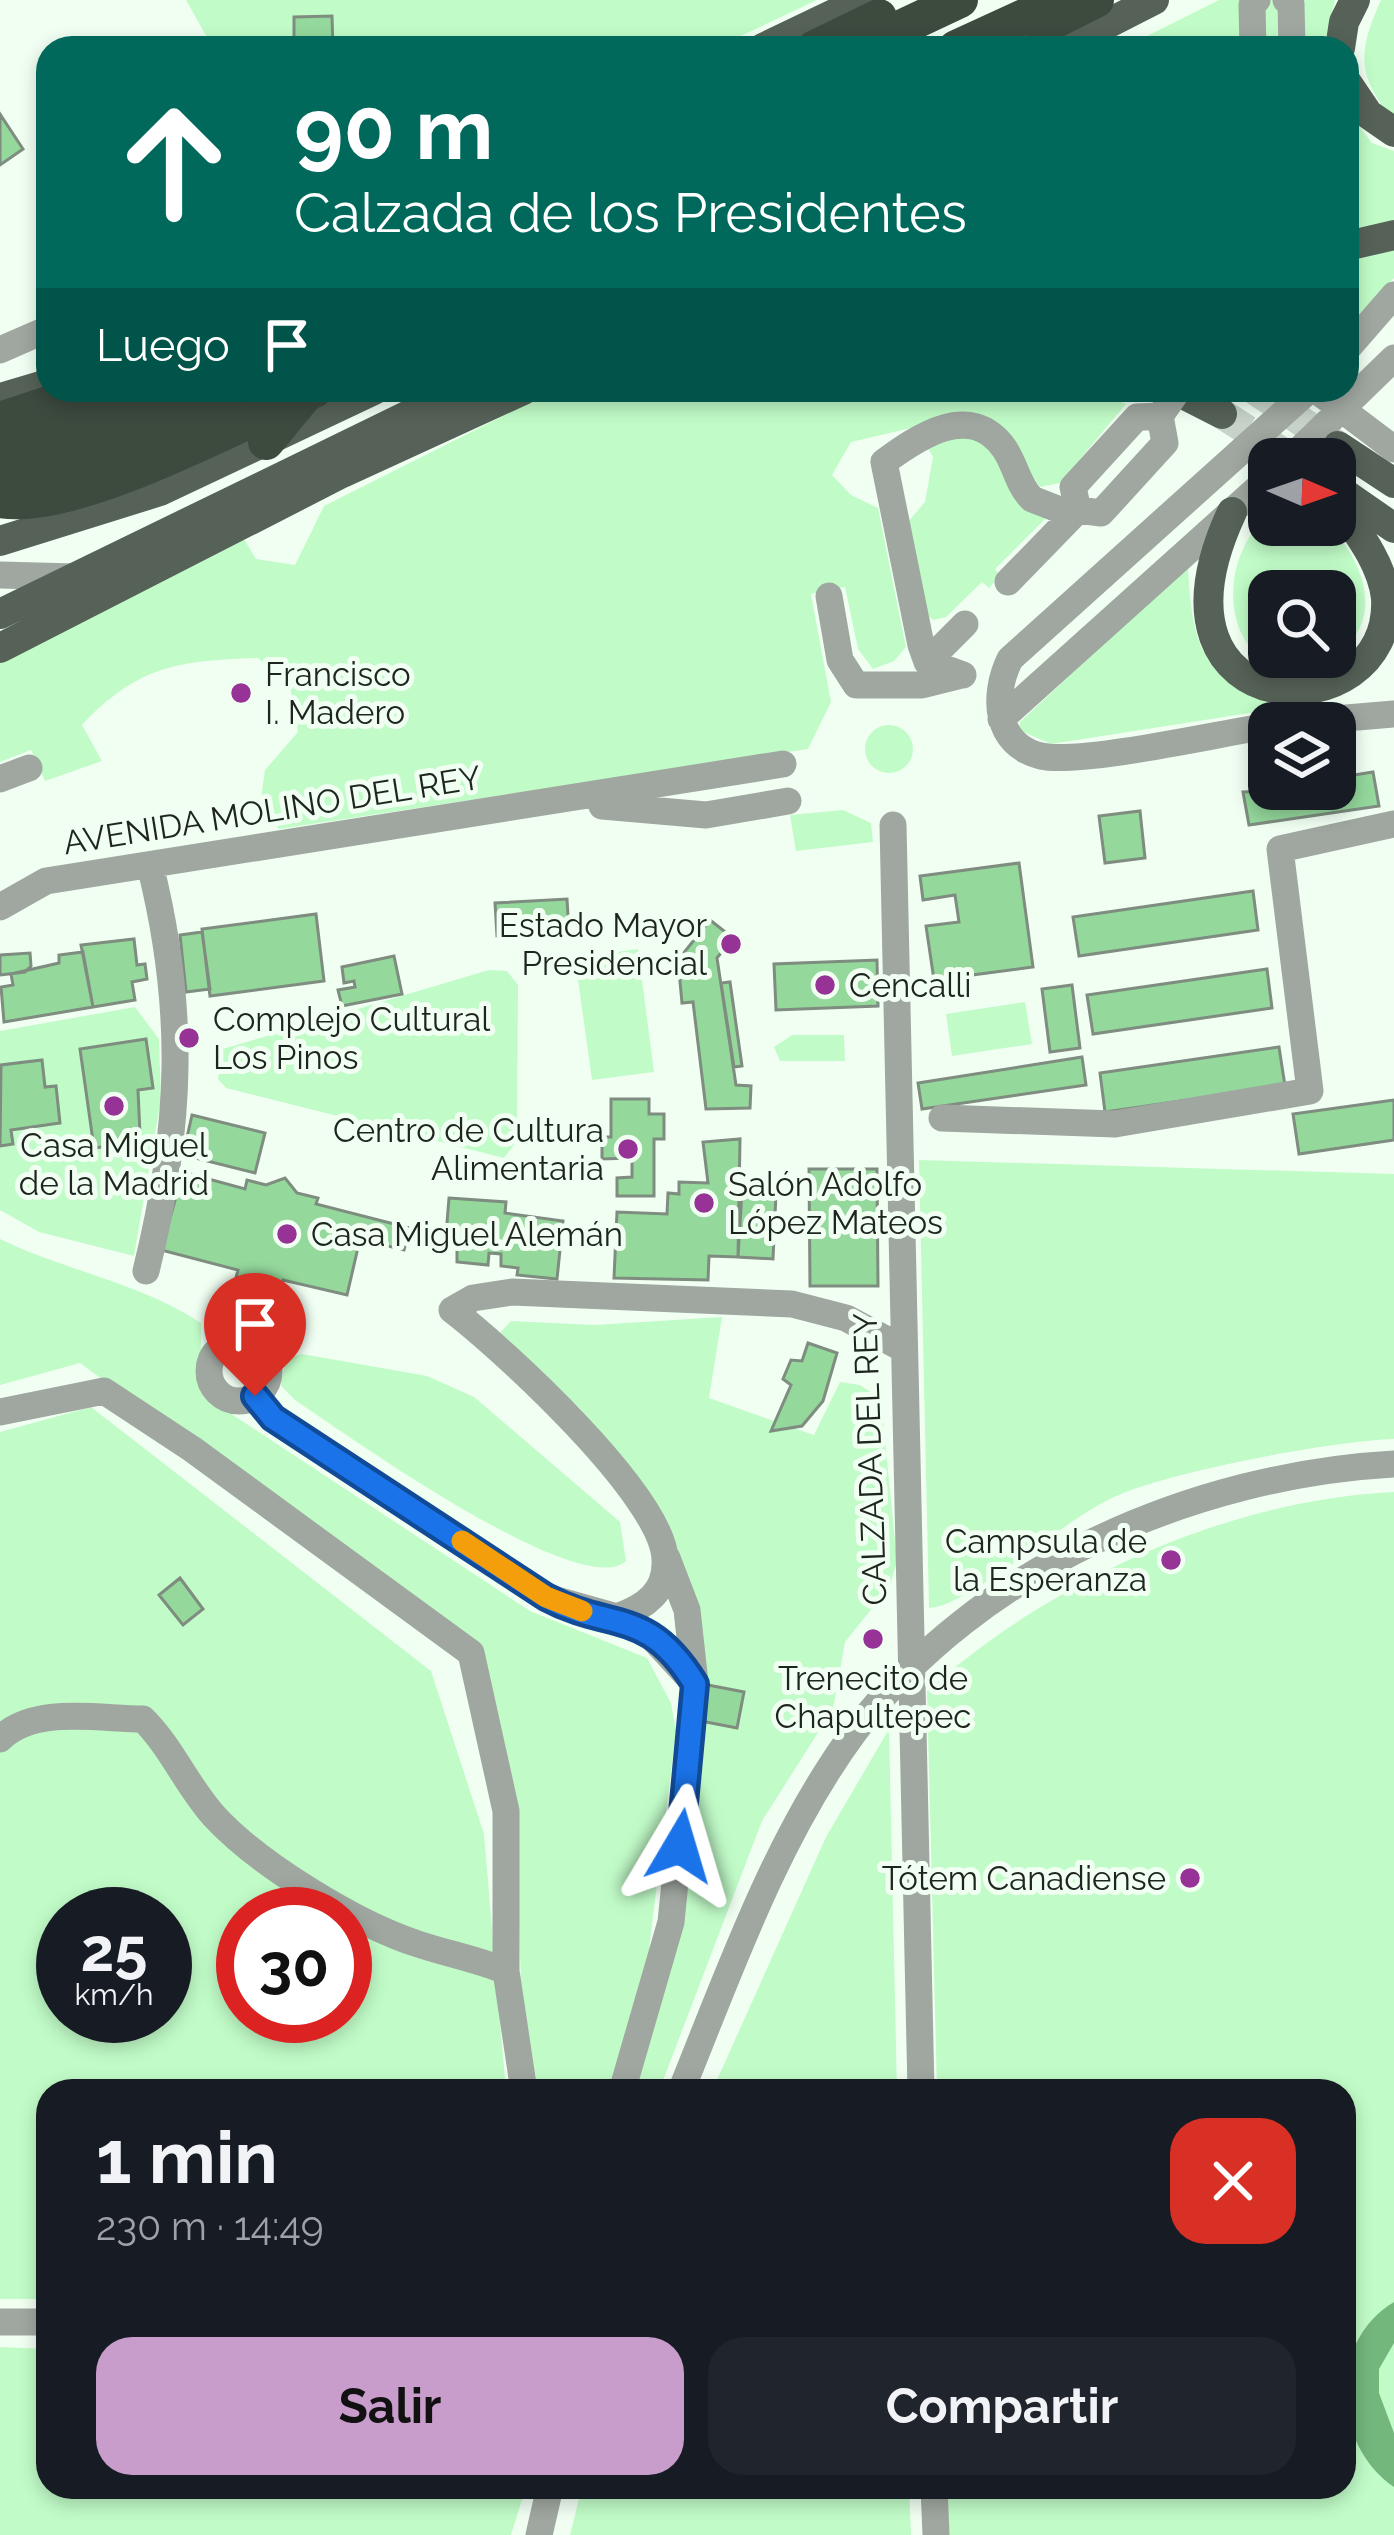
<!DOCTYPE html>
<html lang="es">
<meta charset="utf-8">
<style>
body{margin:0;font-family:Raleway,sans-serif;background:#20242c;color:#f1f3f6;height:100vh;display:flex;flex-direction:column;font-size:45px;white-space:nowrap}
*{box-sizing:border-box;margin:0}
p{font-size:39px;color:#9ea1a6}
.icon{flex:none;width:66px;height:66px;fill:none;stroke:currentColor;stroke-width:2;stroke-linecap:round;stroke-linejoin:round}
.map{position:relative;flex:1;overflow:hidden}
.side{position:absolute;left:36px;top:2079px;width:1320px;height:420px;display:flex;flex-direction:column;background:#171b24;border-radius:36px;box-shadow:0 6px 18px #0003}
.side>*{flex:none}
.hud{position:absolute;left:36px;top:36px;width:1323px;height:366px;border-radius:36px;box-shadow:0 6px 18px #0003;background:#00695c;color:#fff;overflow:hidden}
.needle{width:78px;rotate:92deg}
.fabs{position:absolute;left:1248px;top:438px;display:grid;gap:24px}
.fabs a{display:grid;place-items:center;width:108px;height:108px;border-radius:24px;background:#171b24;box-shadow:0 6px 18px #0003;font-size:60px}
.speed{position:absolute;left:36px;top:1887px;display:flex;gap:24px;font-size:60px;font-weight:700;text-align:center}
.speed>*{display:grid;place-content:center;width:156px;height:156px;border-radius:50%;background:#171b24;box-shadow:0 6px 18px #0003;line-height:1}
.speed small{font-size:30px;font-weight:400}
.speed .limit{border:18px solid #d22;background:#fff;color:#111}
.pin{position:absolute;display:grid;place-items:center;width:102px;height:102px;color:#fff;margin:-123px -51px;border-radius:50% 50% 50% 0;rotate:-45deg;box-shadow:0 0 12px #0007}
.pin .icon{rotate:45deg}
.me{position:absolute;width:132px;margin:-66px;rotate:7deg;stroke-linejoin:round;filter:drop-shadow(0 0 9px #0008)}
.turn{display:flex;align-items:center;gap:42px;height:252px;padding:0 60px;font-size:54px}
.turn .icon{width:156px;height:156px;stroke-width:2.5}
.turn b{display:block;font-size:84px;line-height:102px}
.then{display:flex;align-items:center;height:114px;padding:0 60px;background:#0003;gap:24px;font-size:45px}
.round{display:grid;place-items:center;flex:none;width:126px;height:126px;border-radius:36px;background:#20242c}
.overview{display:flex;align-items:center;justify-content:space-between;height:204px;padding:0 60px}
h1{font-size:72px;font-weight:700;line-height:90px}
.button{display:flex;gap:24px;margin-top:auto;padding:24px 60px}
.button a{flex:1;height:138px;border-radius:36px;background:#c89ccb;color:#111;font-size:48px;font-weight:700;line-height:138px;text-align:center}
.button a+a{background:#20242c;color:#f1f3f6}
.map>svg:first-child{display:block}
.green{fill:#c1fcc8;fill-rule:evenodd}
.water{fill:#74b77d}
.building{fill:#94d89c;stroke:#7e8d7f;stroke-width:3}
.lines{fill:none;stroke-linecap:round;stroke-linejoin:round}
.major-tunnel{stroke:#c7d3c8;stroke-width:30;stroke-dasharray:30 15;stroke-linecap:butt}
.minor{stroke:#a0a7a0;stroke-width:27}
.major{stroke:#566257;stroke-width:30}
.highway{stroke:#3d4a3e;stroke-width:36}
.minor-bridge{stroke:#a0a7a0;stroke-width:27}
.highway-bridge{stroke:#3d4a3e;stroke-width:36}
.route-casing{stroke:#114b97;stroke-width:30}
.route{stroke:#1a73e8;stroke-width:21}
.slow{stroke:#f59e0b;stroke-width:21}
.poi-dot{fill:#973297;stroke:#f1fff3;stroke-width:4.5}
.labels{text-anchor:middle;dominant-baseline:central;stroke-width:10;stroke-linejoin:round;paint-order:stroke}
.poi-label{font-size:33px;fill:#1e241e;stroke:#f1fff3;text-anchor:start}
.street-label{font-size:33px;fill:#1e241e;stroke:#f1fff3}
</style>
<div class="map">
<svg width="1394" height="2535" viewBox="0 0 1394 2535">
<rect width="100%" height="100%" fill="#f1fff3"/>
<!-- green -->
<path class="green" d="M186,0H817L715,48H213Z
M1219,0H1335L1323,48H1123Z
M1381,0H1394V121C1357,76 1357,53 1381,0Z
M1347,110L1372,143L1394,151V220L1347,233Z
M1394,249V278L1347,330V262Z
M555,390H1086L1126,404L1060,483L1040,487L1000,428L967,415L851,442L832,475L851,495L878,508L906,647L894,661L873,669L858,649L845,587L811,594L831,702L808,749L279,829L260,804L265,770L298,732L290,687L258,658C178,661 139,665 82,725L102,761L45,781L31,750L0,762V662L244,539L256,559L295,565L324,506Z
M971,431L1049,515L995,569L1000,576L989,588L982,582L946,617L933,620L926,614L907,523L925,502L933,457L924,442Z
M1269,513V525H1329C1365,563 1386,620 1335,656V591H1269V657H1333C1232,703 1202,574 1269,513Z
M1188,565C1192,647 1201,677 1281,708L1051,744L1019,730L1020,722Z
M865 749a24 24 0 1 1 48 0a24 24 0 1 1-48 0Z
M843,810L871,823L873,842L796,851L790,815Z
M638,949L654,1072L592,1080L575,958Z
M489,970L507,971L518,985L517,1141L504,1158L226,1088L218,1079L223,1049Z
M1025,1002L1032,1044L952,1056L946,1014Z
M135,1007L159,1039L161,1099L134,1256L39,1232L0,1210V1031Z
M792,1035H844L845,1061H780L774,1047Z
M919,1160L1394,1174V1439C1332,1441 1172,1471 1116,1496C1065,1518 972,1605 929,1608Z
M0,1239C66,1271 141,1283 201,1323V1385L230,1413L530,1611L647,1658L671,1703L676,1731L647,1965L611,2091H538L521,1983L516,1847L477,1654L80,1363L0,1385Z
M722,1317L709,1398L814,1435L840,1382L860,1385L881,1399L897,1561L890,1586L845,1642L833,1709L762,1821L659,2091H628L706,1673L640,1487L580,1409L498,1335L511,1321L594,1325Z
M302,1354L427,1376L474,1397L620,1522L626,1561C581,1603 343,1432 295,1400L281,1386C282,1370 286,1357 302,1354Z
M91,1407L431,1671L484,1834L506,2091H48V2299H0V1432ZM63,1914H165V2016H63ZM243,1914H345V2016H243Z
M1394,1492V2535H948L947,2487H1344V2091H937L927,1691C1052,1580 1227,1500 1394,1492Z
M889,1729L897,2091H712L826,1837Z
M0,2347L48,2349V2487H526L511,2535H0Z
M582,2487H909L911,2535H570Z"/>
<!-- water -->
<path class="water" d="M1394,2302V2343L1379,2369V2393L1394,2433V2487C1333,2445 1326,2343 1394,2302Z"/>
<!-- building -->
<path class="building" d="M332,16L333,48H294V17Z
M0,114L23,149L0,165Z
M1373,772L1379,806L1249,825L1243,792L1335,789V778Z
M1140,811L1145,858L1105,863L1099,816Z
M1019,863L1033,967L934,980L926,926L959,922L955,895L923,900L920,876Z
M1253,891L1258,930L1079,956L1073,917Z
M567,899L569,932L497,936L495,903Z
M316,914L324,981L210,996L202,929Z
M710,920L733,938L717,958L736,1085L751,1086L750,1108L706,1109L693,1002L682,1003L678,960Z
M202,932L210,989L186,992L180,935Z
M134,939L137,965L145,964L147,979L132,982L135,1000L93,1007L81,945Z
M83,952L93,1007L4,1022L1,987L13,985L11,974L59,963V955Z
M30,953L31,966L25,972L0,975V955Z
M394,956L402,994L342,1006L338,990L355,987L354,981L344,983L342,967Z
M877,960L878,1006L776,1010L774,964Z
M1267,969L1272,1008L1093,1034L1087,995Z
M730,982L742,1066L734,1067L721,983Z
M1072,985L1080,1048L1050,1052L1042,989Z
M146,1039L153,1088L138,1090L140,1134L130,1136L131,1143L94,1148L80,1049Z
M1279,1047L1285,1086L1105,1112L1100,1073Z
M1082,1057L1086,1085L922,1109L918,1083Z
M42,1060L45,1087L56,1086L60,1123L11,1130L13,1144L0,1146L1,1065Z
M611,1099H649V1114H664V1139H654V1196H617V1178L632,1177V1158L602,1159V1137H611Z
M1394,1100V1140L1299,1154L1293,1114Z
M192,1115L265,1133L255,1173L183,1155Z
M740,1139L738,1257L709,1256L708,1280L614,1278L617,1212L667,1214L668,1193L679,1194V1182L708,1183L703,1142Z
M809,1169H877L878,1286H810Z
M183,1172L245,1189L247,1180L266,1185L285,1178L297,1193L318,1198L316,1204L410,1228L404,1250L360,1239L347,1295L283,1280L280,1294L235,1282L238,1270L161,1250Z
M742,1191L776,1194L773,1259L738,1257Z
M449,1198L506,1202L505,1213L563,1221L557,1279L517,1275L518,1268L501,1266V1254L489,1253L488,1265L457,1262V1248L445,1247Z
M808,1343L837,1353L823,1401L802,1426L771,1431L791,1385L783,1379L791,1360L802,1361Z
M180,1578L203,1609L183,1625L159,1595Z
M708,1685L744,1692L737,1728L701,1721Z"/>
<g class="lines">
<!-- major-tunnel -->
<path class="major-tunnel" d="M1255,390L1338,446
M1222,414L1293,459"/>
<!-- minor -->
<path class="minor" d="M1286,0L1291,4L1292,48
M1253,48L1252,5L1257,0
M1347,349L1394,295
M0,350L48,329
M1316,390L1394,449
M1160,416L1165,443L1101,513L1078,510L1073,487L1137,417Z
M1290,459L1394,358
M0,575L75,577
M1008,582L1078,510
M829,596L840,660L856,685H922L962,675
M927,662L965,624
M963,675L927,662L921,645L884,462C918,437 970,401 1004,448C1016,465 1017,484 1032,499L1073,515
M1001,719L1269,478
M1287,723L1394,714
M1269,726C1220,733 1081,765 1041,756C995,745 992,696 1010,659L1309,390
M0,779L29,768
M602,806L706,815L788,801
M893,825L921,2091
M0,907L46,881L783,764
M942,1118L1115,1124L1310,1091L1280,849L1394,824
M146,1271C182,1127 186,1009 150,865
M209 1371a30 30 0 1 1 60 0a30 30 0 1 1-60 0Z
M255,1396L273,1419L546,1597L617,1617L649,1634L695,1684L671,1922L622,2091
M0,1412L104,1391L192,1449L471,1653L506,1811V1971
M667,1558L687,1610L695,1683
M617,1617C645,1607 667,1592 665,1559C663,1496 503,1349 452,1310L473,1298L512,1292L792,1304L846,1318L902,1348
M0,1739C34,1705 99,1719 143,1719C172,1748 187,1786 214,1816C258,1864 356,1924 418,1944C448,1954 476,1959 506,1971L524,2091
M681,2091C730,1970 777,1836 855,1731C978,1568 1194,1475 1394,1464
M0,2322H48
M934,2487L936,2535
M539,2535L550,2487"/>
<!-- major -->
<path class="major" d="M763,48L863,0
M1060,48L1154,0
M1340,48L1344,22L1355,0
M1347,83L1368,114L1394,132
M1347,246L1394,235
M1175,390L1222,414
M0,398L48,384
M1338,446L1394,483
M1335,487L1394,528
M1232,512C1130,731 1394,734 1386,598C1382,562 1355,529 1335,500
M0,541L160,491L374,390
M0,614L460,390
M0,648L342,473L523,390"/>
<!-- highway -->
<path class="highway" d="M1042,27L1096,0
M815,48L879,17
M858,48L960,0
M956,48L1061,0
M0,420L90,390
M266,442L309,390
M0,450L57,434L163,390
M0,485L129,443L242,390"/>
<!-- minor-bridge -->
<path class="minor-bridge" d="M1160,416L1178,390"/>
<!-- highway-bridge -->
<path class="highway-bridge" d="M0,500C73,514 242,422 314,390"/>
</g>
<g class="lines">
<!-- route casing -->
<g class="route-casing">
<path id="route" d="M255,1396L273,1418L546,1597C611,1632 647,1606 695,1684L680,1846"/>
</g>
<!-- route -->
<use href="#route" class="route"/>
<!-- slow -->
<path class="slow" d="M462,1541L546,1597L582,1611"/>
</g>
<!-- markers -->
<g class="poi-dot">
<circle cx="241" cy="693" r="12"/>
<circle cx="731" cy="944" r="12"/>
<circle cx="825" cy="985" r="12"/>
<circle cx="189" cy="1038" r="12"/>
<circle cx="114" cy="1106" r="12"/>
<circle cx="628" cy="1149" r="12"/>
<circle cx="704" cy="1203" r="12"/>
<circle cx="287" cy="1234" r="12"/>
<circle cx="1171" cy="1560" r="12"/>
<circle cx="873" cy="1639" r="12"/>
<circle cx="1190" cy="1878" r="12"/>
</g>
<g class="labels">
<!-- poi labels -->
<g class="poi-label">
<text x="265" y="674">Francisco<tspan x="265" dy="38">I. Madero</tspan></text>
<text x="707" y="925" text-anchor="end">Estado Mayor<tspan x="707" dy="38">Presidencial</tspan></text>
<text x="849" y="985">Cencalli</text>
<text x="213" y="1019">Complejo Cultural<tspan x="213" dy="38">Los Pinos</tspan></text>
<text x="604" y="1130" text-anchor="end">Centro de Cultura<tspan x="604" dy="38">Alimentaria</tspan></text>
<text x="114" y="1145" text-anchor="middle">Casa Miguel<tspan x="114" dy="38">de la Madrid</tspan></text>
<text x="728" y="1184">Salón Adolfo<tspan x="728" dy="38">López Mateos</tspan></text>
<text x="311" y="1234">Casa Miguel Alemán</text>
<text x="1147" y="1541" text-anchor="end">Campsula de<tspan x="1147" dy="38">la Esperanza</tspan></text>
<text x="873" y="1678" text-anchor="middle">Trenecito de<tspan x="873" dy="38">Chapultepec</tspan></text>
<text x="1166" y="1878" text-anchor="end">Tótem Canadiense</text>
</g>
<!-- street labels -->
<g class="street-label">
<text transform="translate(272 810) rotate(-9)">AVENIDA MOLINO DEL REY</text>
<text transform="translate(870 1459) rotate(-92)">CALZADA DEL REY</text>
</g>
</g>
</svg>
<div class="fabs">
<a><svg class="needle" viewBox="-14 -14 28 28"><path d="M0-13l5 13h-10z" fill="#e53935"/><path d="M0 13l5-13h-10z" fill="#9ea1a6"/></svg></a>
<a><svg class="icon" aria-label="search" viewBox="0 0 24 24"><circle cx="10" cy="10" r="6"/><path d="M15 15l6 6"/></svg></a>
<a><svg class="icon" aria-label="layers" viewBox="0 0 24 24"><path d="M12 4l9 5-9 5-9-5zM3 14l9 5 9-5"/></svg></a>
</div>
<div class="speed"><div>25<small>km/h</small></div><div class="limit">30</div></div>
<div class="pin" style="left:255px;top:1396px;background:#d93025"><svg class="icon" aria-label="arrive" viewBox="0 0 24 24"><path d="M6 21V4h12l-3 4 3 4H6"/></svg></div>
<svg class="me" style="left:680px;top:1846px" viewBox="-20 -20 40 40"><path d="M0-17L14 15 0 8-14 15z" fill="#1a73e8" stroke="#fff" stroke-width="4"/></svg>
<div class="hud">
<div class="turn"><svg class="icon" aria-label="ahead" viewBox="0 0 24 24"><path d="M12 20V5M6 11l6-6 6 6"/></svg><div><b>90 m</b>Calzada de los Presidentes</div></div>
<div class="then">Luego<svg class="icon" aria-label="arrive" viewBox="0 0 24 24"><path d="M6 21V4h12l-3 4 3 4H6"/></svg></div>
</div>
<section class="side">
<div class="overview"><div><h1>1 min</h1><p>230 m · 14:49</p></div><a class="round" style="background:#d93025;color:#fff"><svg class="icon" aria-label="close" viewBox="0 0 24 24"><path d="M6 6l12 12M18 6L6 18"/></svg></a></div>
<div class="button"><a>Salir</a><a>Compartir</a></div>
</section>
</div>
